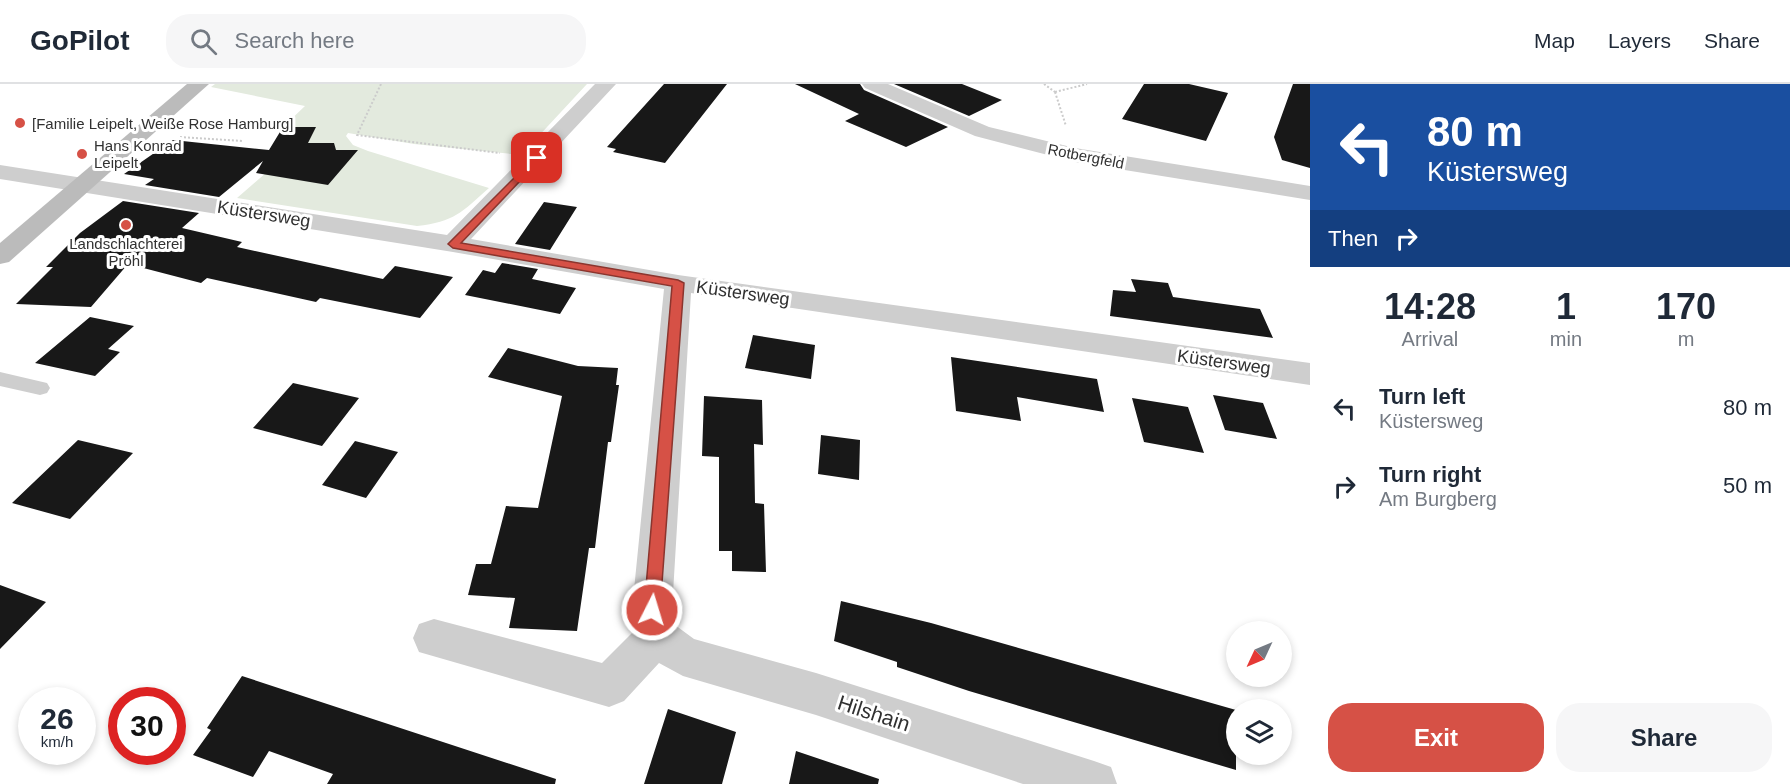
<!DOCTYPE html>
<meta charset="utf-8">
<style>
body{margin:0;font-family:Helvetica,sans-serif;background:#f6f6f7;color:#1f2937;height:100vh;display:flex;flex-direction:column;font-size:22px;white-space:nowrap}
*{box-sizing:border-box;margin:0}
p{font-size:20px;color:#747a83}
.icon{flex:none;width:33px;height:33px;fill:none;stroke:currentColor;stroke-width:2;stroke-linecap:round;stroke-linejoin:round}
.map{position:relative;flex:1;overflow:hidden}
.details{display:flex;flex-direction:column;background:#fff;width:480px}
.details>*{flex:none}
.guide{background:#1a4fa0;color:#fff;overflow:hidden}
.needle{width:39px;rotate:226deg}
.tools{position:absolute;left:1226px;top:537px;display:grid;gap:12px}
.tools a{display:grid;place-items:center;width:66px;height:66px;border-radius:50%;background:#fff;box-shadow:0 3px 9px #0003;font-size:30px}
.speed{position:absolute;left:18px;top:603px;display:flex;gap:12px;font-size:30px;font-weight:700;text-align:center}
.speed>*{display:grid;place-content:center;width:78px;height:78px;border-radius:50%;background:#fff;box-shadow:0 3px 9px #0003;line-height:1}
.speed small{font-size:15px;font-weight:400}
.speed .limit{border:9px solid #d22;background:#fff;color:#111}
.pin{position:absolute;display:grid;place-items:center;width:51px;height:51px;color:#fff;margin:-26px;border-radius:12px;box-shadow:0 3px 9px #0006}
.me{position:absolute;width:66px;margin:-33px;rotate:5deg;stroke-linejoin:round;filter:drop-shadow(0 0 4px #0008)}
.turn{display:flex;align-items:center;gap:21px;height:126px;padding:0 18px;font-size:27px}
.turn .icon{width:78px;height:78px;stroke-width:2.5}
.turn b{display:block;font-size:42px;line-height:51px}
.then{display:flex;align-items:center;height:57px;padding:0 18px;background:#0003;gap:12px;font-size:22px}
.eta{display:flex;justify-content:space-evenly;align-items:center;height:102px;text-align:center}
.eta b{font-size:36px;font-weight:700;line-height:42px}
.cta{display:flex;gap:12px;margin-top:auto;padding:12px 18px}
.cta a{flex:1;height:69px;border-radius:24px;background:#d65146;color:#fff;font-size:24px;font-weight:700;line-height:69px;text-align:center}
.cta a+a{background:#f6f6f7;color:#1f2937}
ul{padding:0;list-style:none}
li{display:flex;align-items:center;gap:18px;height:78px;padding:0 18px}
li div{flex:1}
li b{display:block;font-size:22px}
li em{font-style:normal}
header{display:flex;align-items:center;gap:36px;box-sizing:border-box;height:84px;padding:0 30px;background:#fff;border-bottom:2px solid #e0e1e3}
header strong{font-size:28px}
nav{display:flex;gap:33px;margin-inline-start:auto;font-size:21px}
.search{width:420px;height:54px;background:#f6f6f7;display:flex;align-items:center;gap:15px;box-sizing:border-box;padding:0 21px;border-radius:24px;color:#747a83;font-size:22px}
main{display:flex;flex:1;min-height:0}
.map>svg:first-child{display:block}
.green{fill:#e3eade}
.building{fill:#181818}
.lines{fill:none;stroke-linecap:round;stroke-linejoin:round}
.path{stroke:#cbcbcb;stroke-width:2;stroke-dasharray:2 2;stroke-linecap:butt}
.lane{fill:#cecece;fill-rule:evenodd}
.street{fill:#cecece;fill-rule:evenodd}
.secondary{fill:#bbb;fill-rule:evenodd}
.route{fill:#d65146;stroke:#8b352e;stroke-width:1.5}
.poi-dot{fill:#d65146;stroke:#fff;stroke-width:2}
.labels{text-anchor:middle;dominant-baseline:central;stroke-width:6;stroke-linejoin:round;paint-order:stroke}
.far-poi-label{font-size:15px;fill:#313131;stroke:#fff;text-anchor:start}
.far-street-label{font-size:15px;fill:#313131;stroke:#fff}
.street-label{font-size:18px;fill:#313131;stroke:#fff}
.near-street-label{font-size:21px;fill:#313131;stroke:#fff}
</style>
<header>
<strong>GoPilot</strong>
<div class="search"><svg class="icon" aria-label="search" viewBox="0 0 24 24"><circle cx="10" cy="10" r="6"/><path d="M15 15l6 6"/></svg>Search here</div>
<nav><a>Map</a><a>Layers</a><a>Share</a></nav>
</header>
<main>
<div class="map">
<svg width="1310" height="700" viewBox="0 0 1310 700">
<rect width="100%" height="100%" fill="#fff"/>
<!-- green -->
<path class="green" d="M215,0H587L521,71L414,60L348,49L346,52L353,61L368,67L489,104C462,128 454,138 417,142L237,114L289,69L283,43L305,22L211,3Z"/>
<!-- building -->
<path class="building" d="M664,0H727L665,79L613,68L616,65L607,63Z
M795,0H860L864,6L948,43L906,63L845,37L859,30Z
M894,0H962L1002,16L969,32Z
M1144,0H1189L1228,9L1206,57L1122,35Z
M1293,0H1310V84L1282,76L1274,53Z
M283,43H316L308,59H334L336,66H358L328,101L256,89L263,77L219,113L145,101L154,95L124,90L173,56L269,66Z
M123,117L199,129L182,144L242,158L237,163L383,195L395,182L453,193L420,234L320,214L316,218L207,194L201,199L128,180L91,223L16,220L53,183H46L80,149Z
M544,118L577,123L550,166L515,160Z
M502,179L538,185L532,195L576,204L560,230L465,211L483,186L495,189Z
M1131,195L1168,199L1173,213L1260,225L1273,254L1110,232L1113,206L1136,208Z
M90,233L134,242L108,265L120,268L95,292L35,279Z
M753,251L815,261L811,295L745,284Z
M508,264L578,282L618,284L616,301H619L611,358H608L595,464H589L577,547L509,544L515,514L468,511L476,480H491L506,422L538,424L562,312L488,293Z
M951,273L1097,295L1104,328L1017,313L1021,337L956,327Z
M293,299L359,314L322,362L253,344Z
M1213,311L1263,319L1277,355L1225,346Z
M704,312L762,316L763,361L754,360L755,419L764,420L766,488L732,487V467H719V373L702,372Z
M1132,314L1188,323L1204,369L1144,358Z
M821,351L860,356L859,396L818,390Z
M78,356L133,369L70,435L12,419Z
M355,357L398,368L366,414L322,401Z
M0,501L46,518L0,565Z
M841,517L931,539L1236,626V686L969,607L897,583V578L834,557Z
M242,592L556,695L555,700H327L333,690L269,667L253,693L193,671L211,646L207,644Z
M668,625L736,648L722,700H644Z
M796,667L879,695L878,700H789Z"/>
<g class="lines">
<!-- path -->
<path class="path" d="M381,0L357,51L500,69
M1044,0L1055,8
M1055,8L1066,42
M1055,8L1087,0
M180,53L242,57"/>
<!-- lane -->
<path class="lane" d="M0,288L47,299L50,304L47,309L40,311L0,302Z"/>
<!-- street -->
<path class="street" d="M595,0H616L471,155L678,191L1310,279V301L691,209L672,526L675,541L694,555L816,589L1094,677L1111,683L1117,700H1023L816,631L683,592L659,579L624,617L609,623L419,568L413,554L419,540L434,535L602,579L635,546L632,526L664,205L453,168L0,95V81L447,151Z
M862,0H888L989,43L1075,64L1310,102V116L1075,78L975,52L865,4Z"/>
<!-- secondary -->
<path class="secondary" d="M187,0H209L9,178L0,180V159Z"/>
</g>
<!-- route -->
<path class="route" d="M537,71L542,74L541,75L461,159L678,196L684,199L660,526L658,531L652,533L646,531L644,526L672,202L453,164L448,160Z"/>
<!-- markers -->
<g class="poi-dot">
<circle cx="20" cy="39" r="6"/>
<circle cx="82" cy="70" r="6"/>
<circle cx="126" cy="141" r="6"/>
</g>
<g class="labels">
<!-- far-poi labels -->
<g class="far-poi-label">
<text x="32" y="39">[Familie Leipelt, Weiße Rose Hamburg]</text>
<text x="94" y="61">Hans Konrad<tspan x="94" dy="17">Leipelt</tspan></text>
<text x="126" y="159" text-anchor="middle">Landschlachterei<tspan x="126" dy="17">Pröhl</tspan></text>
</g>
<!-- far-street labels -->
<g class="far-street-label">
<text transform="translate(1086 72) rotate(11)">Rotbergfeld</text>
</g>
<!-- street labels -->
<g class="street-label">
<text transform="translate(264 130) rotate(9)">Küstersweg</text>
<text transform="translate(743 209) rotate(8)">Küstersweg</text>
<text transform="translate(1224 278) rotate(8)">Küstersweg</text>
</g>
<!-- near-street labels -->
<g class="near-street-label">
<text transform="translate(874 629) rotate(18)">Hilshain</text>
</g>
</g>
</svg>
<div class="tools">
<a><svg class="needle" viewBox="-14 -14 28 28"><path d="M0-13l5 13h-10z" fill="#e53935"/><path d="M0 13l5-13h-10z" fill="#747a83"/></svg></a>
<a><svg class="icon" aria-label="layers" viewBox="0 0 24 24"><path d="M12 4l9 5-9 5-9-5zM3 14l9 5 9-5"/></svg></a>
</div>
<div class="speed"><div>26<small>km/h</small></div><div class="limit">30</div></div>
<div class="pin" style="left:537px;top:74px;background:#d93025"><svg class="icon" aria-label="arrive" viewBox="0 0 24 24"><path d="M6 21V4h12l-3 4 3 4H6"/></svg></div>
<svg class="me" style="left:652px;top:526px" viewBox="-20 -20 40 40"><circle r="17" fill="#d65146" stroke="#fff" stroke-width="3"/><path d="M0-11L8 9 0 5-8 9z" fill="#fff"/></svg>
</div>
<section class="details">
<div class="guide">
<div class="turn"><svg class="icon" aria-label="left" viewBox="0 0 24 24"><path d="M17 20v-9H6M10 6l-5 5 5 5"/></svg><div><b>80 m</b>Küstersweg</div></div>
<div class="then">Then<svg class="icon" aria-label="right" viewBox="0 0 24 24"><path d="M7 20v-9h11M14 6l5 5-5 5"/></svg></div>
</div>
<div class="eta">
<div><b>14:28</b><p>Arrival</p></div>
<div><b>1</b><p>min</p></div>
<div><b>170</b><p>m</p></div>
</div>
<ul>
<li><svg class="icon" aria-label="left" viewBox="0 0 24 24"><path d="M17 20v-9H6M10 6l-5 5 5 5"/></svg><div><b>Turn left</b><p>Küstersweg</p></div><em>80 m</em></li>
<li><svg class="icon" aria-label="right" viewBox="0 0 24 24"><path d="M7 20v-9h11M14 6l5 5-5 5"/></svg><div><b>Turn right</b><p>Am Burgberg</p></div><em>50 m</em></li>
</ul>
<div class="cta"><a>Exit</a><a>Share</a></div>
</section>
</main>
